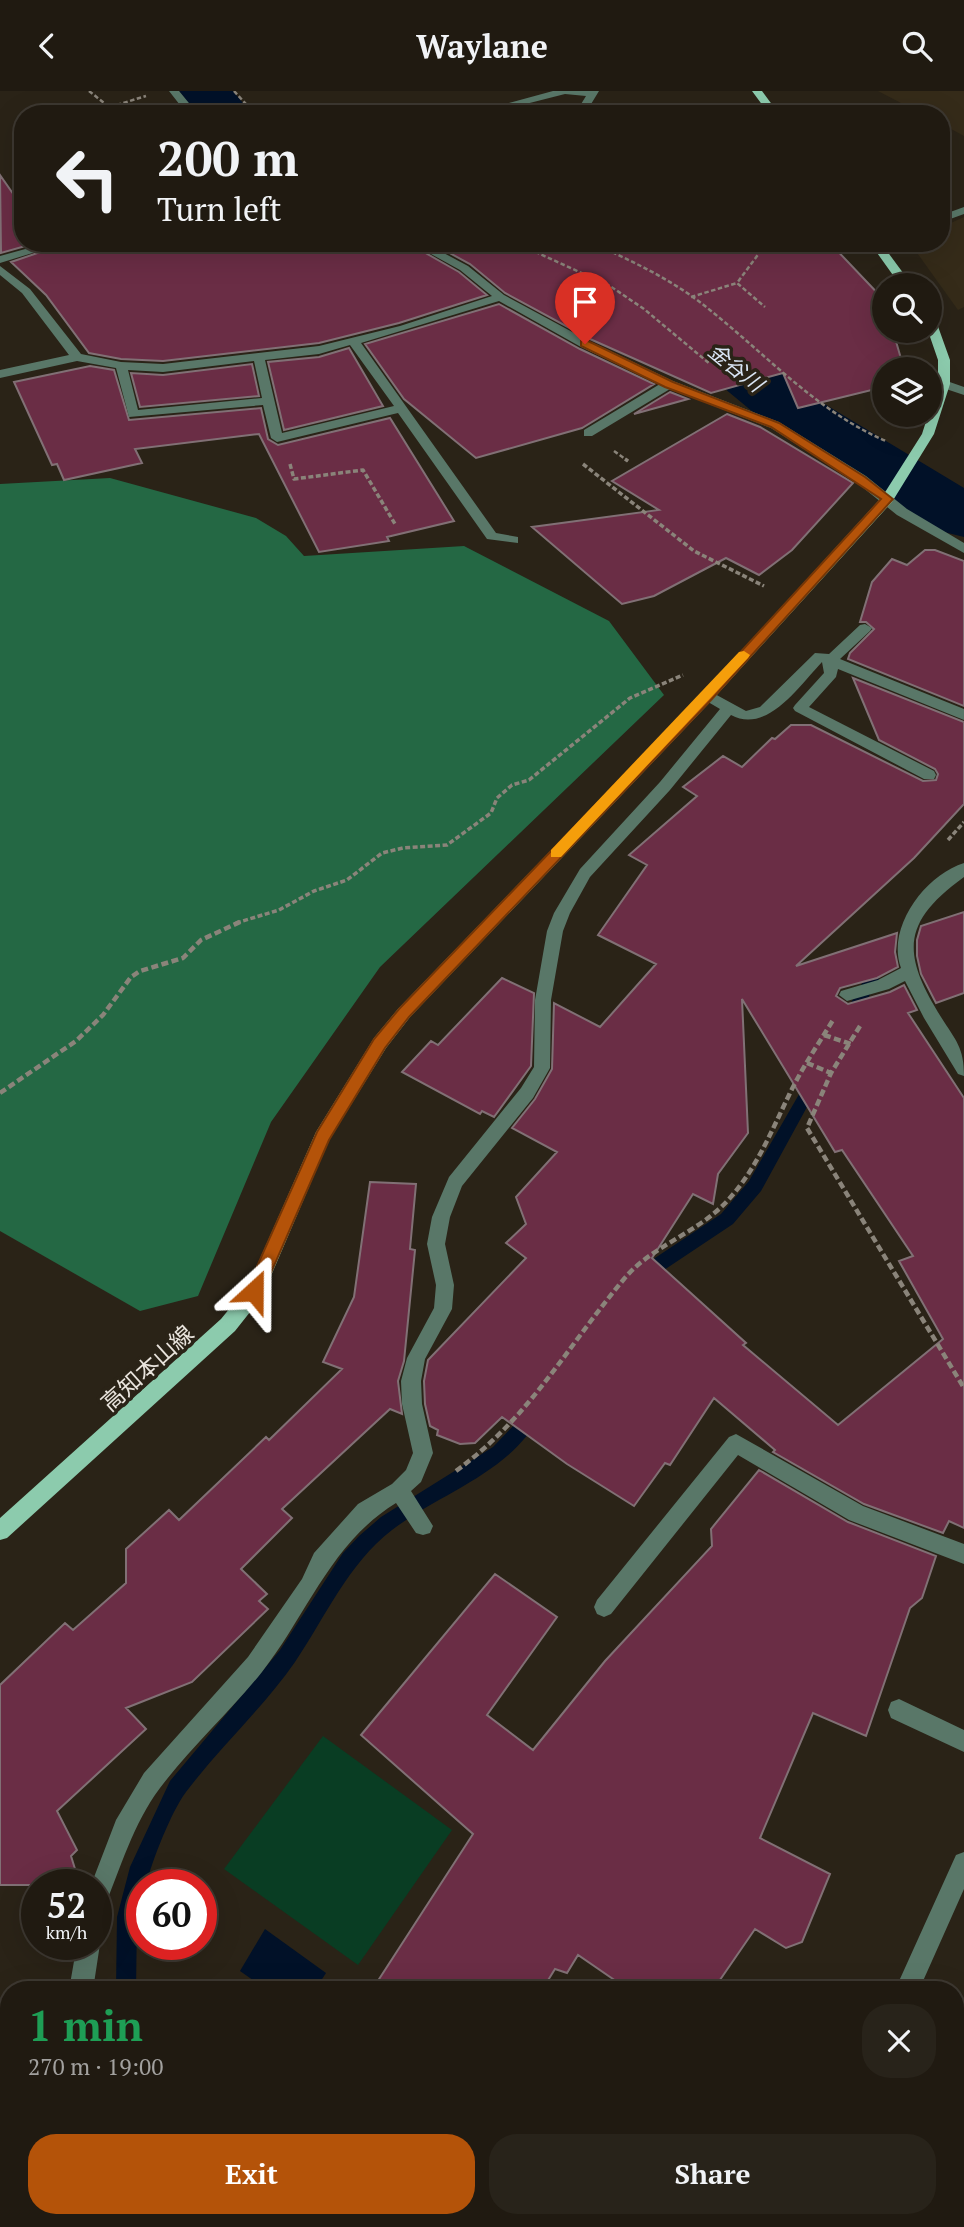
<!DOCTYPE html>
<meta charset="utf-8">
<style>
body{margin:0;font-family:"PT Serif","Noto Sans JP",serif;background:#28231a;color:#f1f3f6;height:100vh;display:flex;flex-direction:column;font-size:26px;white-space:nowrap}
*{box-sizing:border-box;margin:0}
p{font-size:23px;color:#a2a19f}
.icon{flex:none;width:38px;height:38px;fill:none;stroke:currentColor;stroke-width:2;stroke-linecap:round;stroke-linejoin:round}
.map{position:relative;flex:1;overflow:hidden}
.details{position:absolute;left:0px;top:1890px;width:964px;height:247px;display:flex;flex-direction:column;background:#201a11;border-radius:28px 28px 0 0;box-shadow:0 7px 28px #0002,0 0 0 2px #3d3831}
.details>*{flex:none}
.guide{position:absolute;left:14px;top:14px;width:936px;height:147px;border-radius:28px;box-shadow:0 7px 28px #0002,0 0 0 2px #3d3831;background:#201a11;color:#f1f3f6;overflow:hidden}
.fabs{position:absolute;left:872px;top:182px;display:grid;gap:14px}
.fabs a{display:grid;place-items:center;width:70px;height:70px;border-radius:50%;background:#201a11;box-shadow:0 7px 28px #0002,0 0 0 2px #3d3831;font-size:35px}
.speed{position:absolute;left:21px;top:1778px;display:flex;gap:14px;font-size:35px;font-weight:700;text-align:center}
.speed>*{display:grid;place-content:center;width:91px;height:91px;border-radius:50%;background:#201a11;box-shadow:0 7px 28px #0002,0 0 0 2px #3d3831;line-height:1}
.speed small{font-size:18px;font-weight:400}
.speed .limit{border:10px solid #d22;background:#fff;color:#111}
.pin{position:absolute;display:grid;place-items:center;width:60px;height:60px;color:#fff;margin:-72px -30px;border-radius:50% 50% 50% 0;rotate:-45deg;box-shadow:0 0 7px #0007}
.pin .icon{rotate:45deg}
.me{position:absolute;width:77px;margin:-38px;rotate:24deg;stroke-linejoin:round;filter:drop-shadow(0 0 5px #0008)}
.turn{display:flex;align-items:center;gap:24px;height:147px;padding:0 28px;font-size:32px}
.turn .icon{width:91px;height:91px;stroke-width:2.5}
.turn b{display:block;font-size:49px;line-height:60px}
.round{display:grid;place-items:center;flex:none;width:74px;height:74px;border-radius:28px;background:#28231a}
.headline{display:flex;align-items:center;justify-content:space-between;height:119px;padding:0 28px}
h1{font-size:42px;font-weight:700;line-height:52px;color:#1e9e55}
.cta{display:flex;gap:14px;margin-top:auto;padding:14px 28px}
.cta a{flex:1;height:80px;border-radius:28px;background:#b45309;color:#fff;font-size:28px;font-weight:700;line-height:80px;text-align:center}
.cta a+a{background:#28231a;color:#f1f3f6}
header{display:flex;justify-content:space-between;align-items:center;height:91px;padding:0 28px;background:#201a11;font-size:32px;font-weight:700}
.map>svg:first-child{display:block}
.built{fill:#352b19}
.green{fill:#093d23}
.forest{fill:#246844}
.water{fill:#011128}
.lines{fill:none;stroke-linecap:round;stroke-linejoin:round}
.stream{fill:#011128;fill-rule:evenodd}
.river{fill:#011128;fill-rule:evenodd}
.building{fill:#6a2d45;stroke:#817075;stroke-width:2;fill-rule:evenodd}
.path-far2{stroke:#8a847a;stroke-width:2.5;stroke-dasharray:4.5 2.5;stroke-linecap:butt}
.path-far1{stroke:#8a847a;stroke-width:3.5;stroke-dasharray:5 2.5;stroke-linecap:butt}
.path{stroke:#8a847a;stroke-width:4.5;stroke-dasharray:7 3.5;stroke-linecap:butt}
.minor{fill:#597768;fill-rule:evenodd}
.major{fill:#8ccbad;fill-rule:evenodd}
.route{fill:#b45309;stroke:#753606;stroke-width:2}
.slow{fill:#f59e0b}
.labels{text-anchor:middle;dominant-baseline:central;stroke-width:7;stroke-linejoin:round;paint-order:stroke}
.far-water-label{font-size:21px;font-style:italic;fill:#dae6f5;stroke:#2a2317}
.street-label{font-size:23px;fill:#e9e4dd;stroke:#2a2317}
</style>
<header><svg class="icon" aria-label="back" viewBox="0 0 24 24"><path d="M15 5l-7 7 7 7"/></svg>Waylane<svg class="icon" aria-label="search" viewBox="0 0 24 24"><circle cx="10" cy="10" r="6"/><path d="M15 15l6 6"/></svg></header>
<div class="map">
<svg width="964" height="2136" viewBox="0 0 964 2136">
<rect width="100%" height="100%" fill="#2a2317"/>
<!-- built -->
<path class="built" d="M878,0H964V45L942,33V23H922Z
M964,126V216L958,219L910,152H942V136Z"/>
<!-- green -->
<path class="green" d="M323,1645L452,1739L358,1874L224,1778Z"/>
<!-- forest -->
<path class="forest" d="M110,387L256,427L286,445L304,465L464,455L609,530L664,604L380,876L271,1031L198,1205L140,1220L0,1140V393Z"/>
<!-- water -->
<path class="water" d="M265,1838L326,1882L315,1899H267L240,1880Z"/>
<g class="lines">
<!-- stream -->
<path class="stream" d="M878,871L885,877L854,932H844L842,928L844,924L873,873Z
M814,984L822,990L819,994L761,1100L733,1133L649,1189L643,1191L637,1189L635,1184L637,1179L721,1123L749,1090L809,986Z
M532,1314L538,1316L541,1322C513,1381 441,1401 392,1439C348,1473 326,1525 295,1571C263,1617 220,1656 186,1701C171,1721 152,1770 146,1794H142V1808L137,1826L136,1899H116L117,1826L130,1776L170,1690L280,1559L343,1462L359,1445L381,1426L493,1356L515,1333L526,1316Z
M141,2128H163L164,2136H142Z"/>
<!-- river -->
<path class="river" d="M179,0H233L252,23H197Z
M658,194L679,199L803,300L964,397V446L940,440L759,326L637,225L629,212L637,199Z"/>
</g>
<!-- building -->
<path class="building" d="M0,84L23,117V152H36L1,162Z
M67,152H408L459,181L487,204L399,232L319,252L163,270L121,268L89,262L46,204L11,171Z
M431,152H830L884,209V240H893L904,278H884V296L798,317L783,282L711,302L590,248L505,202L470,173Z
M499,213L580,258L654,293L582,337L476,367L404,308L365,253Z
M349,257L383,315L284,339L268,271L319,266Z
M252,273L259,305L140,316L131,282L163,284Z
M90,275L114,279L129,329L261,317L268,348L278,354L390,327L454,430L387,446L389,450L319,461L259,343L135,358L142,372L64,389L57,373L52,374L14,291Z
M670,301L688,308L634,323Z
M727,323L760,336L853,392L792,459L759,484L726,467L654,505L622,513L532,436L659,419L612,390Z
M925,459H935L964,470V615L848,568L850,562L874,538L866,531H860L872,491L892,468L907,474Z
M853,587L964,631V713L914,767L796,875L897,842L895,861L898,876L877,887L840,897L836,905L848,913L890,901L904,894L917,919L908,922L964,1007V1437L949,1430L943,1442L864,1413L773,1361L775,1359L714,1307L670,1374L665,1372L634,1415L567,1373L502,1326L475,1352L460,1353L437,1344L438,1339L430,1335L425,1313L424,1290L428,1269L526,1167L506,1152L526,1133L516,1106L557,1061L512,1037L535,1008L552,978L554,912L600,936L656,873L598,844L647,774L629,764L697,705L683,696L723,665L742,676L772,647L775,648L791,634H811L923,690L936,689L938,683L935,678L879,649ZM742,908L835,1061L842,1059L913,1165L899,1170L943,1248L838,1334L743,1254L746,1252L652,1167L693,1103L713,1113L718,1083L748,1042Z
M964,821V902L936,912L921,883L917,865V849L921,835Z
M502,887L534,902L531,975L494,1026L482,1020L480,1023L402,981L431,950L438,954Z
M370,1091L416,1093L410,1158L415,1159L404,1270L398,1290L402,1323L390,1318L282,1418L292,1427L241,1478L267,1503L259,1510L268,1518L192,1591L126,1617L146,1638L57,1720L77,1759L71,1765L80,1794H0V1594L65,1532L73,1539L126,1492V1458L169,1419L179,1429L266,1346L269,1349L342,1278L323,1271L354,1206Z
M759,1379L848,1431L936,1465L922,1507L910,1517L866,1645L813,1622L760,1747L830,1783L802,1851L786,1857L755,1838L713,1899H629L578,1864L567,1882L555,1878L542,1899H372L473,1743L361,1644L495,1483L557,1526L487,1624L533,1659L605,1570L712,1455L711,1438Z"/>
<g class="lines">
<!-- path-far2 -->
<path class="path-far2" d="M89,0L118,23
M234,0L255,23
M110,16L146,5
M230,23L250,19
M516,152L610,195L644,218L710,273
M593,152C631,170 667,186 701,212C761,258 815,320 886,350
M756,152L760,161L737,192L765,216
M691,206L737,192
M614,360L628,370"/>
<!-- path-far1 -->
<path class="path-far1" d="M625,368L628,370
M290,373L294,388L363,379L395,433
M583,373L694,460L764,495
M948,749L964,731
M236,832L279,819L314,800L347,789L382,762L403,757L447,754L491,722L497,707L512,694L529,689L630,607L683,584"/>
<!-- path -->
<path class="path" d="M860,935L831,982L807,1037L964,1297
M824,944L851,953
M807,972L831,982
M0,1002L76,950L103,924L131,886L140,880L183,867L201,849L242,830
M456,1380C531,1325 566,1257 624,1188C652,1154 699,1142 729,1108C758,1076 773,1036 792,998C804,974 819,952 833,929"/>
<!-- minor -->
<path class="minor" d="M169,0H179L198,23H187Z
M553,0H599L585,23H575L586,5L565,3L486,23L472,22Z
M964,116V123L942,131V124Z
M47,152H65L0,172V165Z
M411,152H425L468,175L504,204L589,250L673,290L779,331L866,385L907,418L964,452V462L897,424L856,391L771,337L670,298L592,345H584V339L660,293L581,256L499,210L361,252L496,442L518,446V452L487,448L398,322L277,351L271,347L263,314L129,326L116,277L77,270L0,287V279L69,264L22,202L0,184V175L30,198L81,263L121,271L163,273L319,255L400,235L492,205L460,179ZM350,254L394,315L282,342L265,269L319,263ZM254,270L262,307L138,319L128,279L163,281Z
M944,289L964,296V304L940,296V290Z
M865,533L872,537L870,540L840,568L964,618V629L838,578L836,586L809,616L934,680L936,684L934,688H924L795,620L793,617L795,614L824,582L822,571C800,594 767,644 731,624L670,699L590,786L570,822L563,840L551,909L550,977L533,1007L462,1095L450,1126L445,1153L454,1194L452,1218L425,1268L421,1290L422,1313L433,1362L421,1391L411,1400L433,1435L430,1442L423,1444L416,1442L396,1412C331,1452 308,1522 262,1581C230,1621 191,1656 160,1697C133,1733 121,1776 104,1817L96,1820V1794H91L116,1729L144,1682L248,1566L302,1488L314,1462L358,1413L392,1393L406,1379L413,1362L402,1313L401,1290L407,1267L434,1217L436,1194L427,1153L432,1126L449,1086L521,997L534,976L535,909L547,840L554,822L580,778L660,691L720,618L703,608V602H713L746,620L760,616L815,562L829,563L860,534Z
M964,772V786C902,831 901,862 941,926C956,950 964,956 964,985L958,983L924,927L905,890L889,898L847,910L839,904L841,900L878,889L901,877C886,837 925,784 964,772Z
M736,1343L863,1415L964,1453V1473L849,1429L738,1364L611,1523L604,1526L597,1523L594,1516L597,1509L729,1346Z
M899,1608L964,1639V1661L891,1627L888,1619L891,1611Z
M964,1761V1798L919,1899H895L956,1764Z
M96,1845L100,1853L93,1899H69L77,1853H96Z
M9,1967V1998L0,2002V1971Z
M791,2128H815L812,2136H788Z"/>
<!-- major -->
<path class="major" d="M752,0H762L779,23H769Z
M870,152H881L912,194H900Z
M929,224L935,227L950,269V293L934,343L892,411L713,608L410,926L386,957L329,1049L262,1206L235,1240L7,1447L0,1449V1427L221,1228L248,1195L316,1041L374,947L398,918L703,602L882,406L922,343L938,293V269L928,240Z"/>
</g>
<!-- route -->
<path class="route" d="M581,250H588L673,291L779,332L865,386L893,408L712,608L409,926L385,957L329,1049L263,1200L260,1205L254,1207L249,1205L246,1200L317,1041L374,948L399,918L703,602L881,408L771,336L665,296L581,255Z"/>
<!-- slow -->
<path class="slow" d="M744,560L750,564L748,567L561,766H551V759L739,561Z"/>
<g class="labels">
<!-- far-water labels -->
<g class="far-water-label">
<text transform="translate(736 276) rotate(39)">金谷川</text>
</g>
<!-- street labels -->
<g class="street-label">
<text transform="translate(147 1277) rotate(-42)">高知本山線</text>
</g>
</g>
</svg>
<div class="fabs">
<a><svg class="icon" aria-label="search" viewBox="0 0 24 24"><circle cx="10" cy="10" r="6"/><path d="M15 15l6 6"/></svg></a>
<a><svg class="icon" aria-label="layers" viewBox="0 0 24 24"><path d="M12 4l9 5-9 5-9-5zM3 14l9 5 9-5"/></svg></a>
</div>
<div class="speed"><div>52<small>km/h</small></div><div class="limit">60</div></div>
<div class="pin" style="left:585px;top:253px;background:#d93025"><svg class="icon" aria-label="arrive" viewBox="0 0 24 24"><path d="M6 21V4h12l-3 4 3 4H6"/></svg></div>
<svg class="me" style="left:254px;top:1200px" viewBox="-20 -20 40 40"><path d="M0-17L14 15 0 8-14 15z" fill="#b45309" stroke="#fff" stroke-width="4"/></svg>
<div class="guide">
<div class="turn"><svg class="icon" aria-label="left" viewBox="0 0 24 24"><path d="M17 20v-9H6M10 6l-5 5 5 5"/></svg><div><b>200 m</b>Turn left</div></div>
</div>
<section class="details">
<div class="headline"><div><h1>1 min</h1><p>270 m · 19:00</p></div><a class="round"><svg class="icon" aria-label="close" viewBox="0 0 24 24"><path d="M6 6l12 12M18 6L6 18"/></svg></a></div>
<div class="cta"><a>Exit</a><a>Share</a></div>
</section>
</div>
